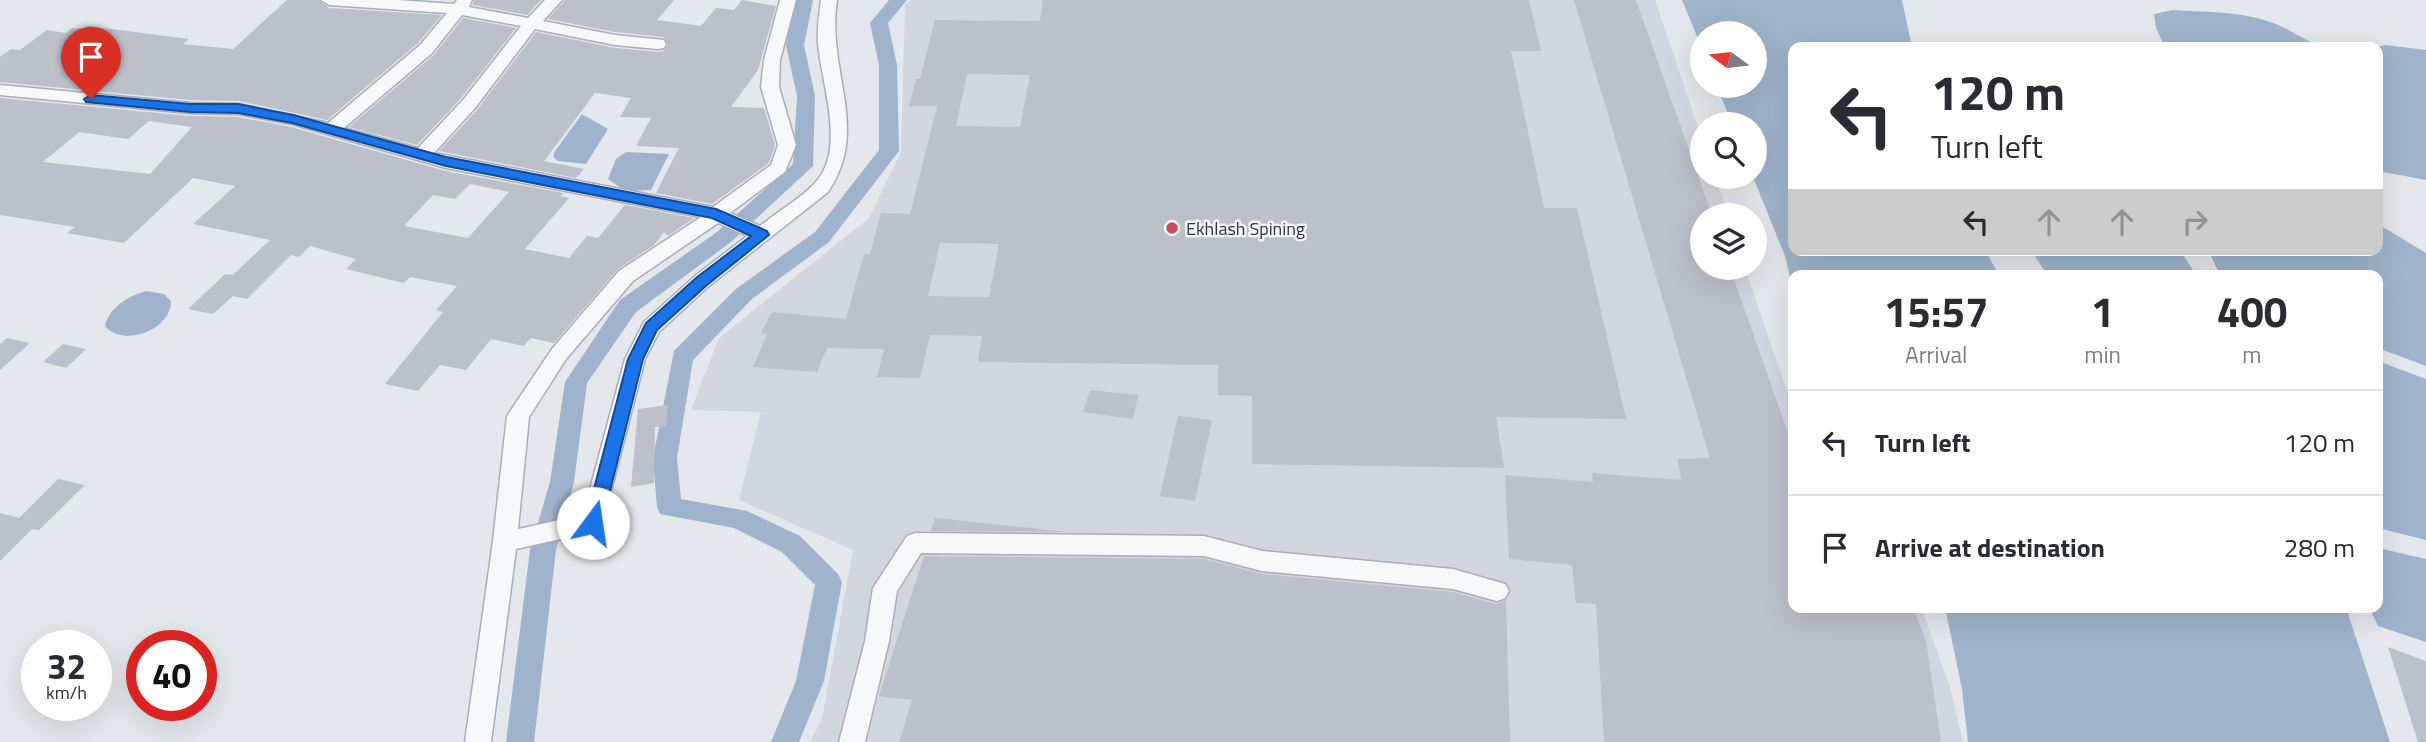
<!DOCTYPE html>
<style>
body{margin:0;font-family:"Titillium Web",sans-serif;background:#f7f7f7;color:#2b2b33;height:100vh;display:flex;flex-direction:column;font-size:26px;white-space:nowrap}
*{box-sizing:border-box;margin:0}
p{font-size:23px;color:#7c7c81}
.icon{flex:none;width:38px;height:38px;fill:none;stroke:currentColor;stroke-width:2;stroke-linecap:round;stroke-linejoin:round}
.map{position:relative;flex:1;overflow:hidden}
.panel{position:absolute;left:1788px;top:270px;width:595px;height:343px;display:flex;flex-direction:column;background:#fff;border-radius:14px;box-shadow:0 7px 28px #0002}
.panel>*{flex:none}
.banner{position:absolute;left:1788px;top:42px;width:595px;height:214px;border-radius:14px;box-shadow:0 7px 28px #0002;background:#fff;color:#2b2b33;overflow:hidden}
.needle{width:46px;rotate:285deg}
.controls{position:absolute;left:1690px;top:21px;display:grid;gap:14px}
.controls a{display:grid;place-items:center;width:77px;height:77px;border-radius:50%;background:#fff;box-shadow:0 7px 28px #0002;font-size:35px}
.speed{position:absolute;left:21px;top:630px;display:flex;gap:14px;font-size:35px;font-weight:700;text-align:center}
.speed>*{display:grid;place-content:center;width:91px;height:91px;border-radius:50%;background:#fff;box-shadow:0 7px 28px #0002;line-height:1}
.speed small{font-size:18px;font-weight:400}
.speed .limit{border:10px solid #d22;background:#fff;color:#111}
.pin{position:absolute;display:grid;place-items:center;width:60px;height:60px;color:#fff;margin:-72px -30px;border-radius:50% 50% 50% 0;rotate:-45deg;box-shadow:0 0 7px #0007}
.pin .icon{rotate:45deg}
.me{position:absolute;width:77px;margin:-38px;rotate:14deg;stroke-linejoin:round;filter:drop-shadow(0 0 5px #0008)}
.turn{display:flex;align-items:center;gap:24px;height:147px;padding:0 28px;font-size:32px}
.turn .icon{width:91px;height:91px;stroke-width:2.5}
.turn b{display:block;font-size:49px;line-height:60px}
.lanes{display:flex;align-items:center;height:66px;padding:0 28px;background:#0003;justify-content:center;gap:35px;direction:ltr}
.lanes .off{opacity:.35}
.eta{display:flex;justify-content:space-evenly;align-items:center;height:119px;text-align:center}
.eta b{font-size:42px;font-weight:700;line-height:49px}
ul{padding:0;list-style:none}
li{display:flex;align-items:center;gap:21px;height:105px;padding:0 28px;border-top:2px solid #e1e1e2}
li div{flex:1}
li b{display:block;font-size:26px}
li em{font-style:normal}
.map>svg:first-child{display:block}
.built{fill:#d2d6de}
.water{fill:#9fb4cc}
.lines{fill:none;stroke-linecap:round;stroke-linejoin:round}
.canal{fill:#9fb4cc;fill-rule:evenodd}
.building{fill:#bbc0ca;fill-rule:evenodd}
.minor-casing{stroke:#a9aeb7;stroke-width:3}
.minor{fill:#f7f8fa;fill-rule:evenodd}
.route{fill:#1a73e8;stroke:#114b97;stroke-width:2}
.poi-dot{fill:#d1495b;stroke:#f4f6f9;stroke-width:2.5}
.labels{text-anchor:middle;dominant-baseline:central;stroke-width:5;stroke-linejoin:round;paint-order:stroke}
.poi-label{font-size:18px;fill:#2b3445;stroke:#f4f6f9;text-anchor:start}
</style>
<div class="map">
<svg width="2426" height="742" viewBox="0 0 2426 742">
<rect width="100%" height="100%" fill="#e4e7ec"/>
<!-- built -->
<path class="built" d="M912,0H1655L1703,142V177H1715L1728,215H1703V268H1745L1787,391L1794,400V607H1921L1950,687L1963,742H810L822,719L853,550L739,500L761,412L691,410L719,338L869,218L901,152L905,5Z"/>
<!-- water -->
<path class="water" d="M1682,0H1902L1912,47H1794V250H1985L1999,275H1794V293L1785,256L1753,177L1755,124H1732L1717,86H1755V33H1703V51Z
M2172,10C2204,12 2240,11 2270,22C2290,28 2305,42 2325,47H2165L2156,28L2154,14Z
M2386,45L2426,50V180L2378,171V47H2375Z
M582,114L608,129L586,164L558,161L553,157L555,151Z
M626,152L669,154L651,190L625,191L608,179L616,159Z
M2378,224L2426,253V366L2378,348V275H2220L2208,250H2378Z
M2031,250H2180L2196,275H2047Z
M146,291L164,294L171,301C171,330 124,348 105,326C109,307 129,296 146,291Z
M2378,361L2426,379V540L2378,528Z
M2378,548L2426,559V642L2378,626L2369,607H2378Z
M1945,607H2346L2390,742H1968L1962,689Z"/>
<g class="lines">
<!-- canal -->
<path class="canal" d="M795,0H813L804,45L815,96L813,166L731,242L636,312L587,383L574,482L556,550L534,742H506L530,550L550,482L565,382L620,300L717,232L793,164L797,96L786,45Z
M889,0H907L888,23L897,65L899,151L829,242L752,299L693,360L677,458L681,499L747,511L800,536L838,574L842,582L824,681L799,742H771L796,681L815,585L782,552L734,528L660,514L657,507L653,458L674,351L736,289L815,232L879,150V65L870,23Z"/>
</g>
<!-- building -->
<path class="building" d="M287,0H319L329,8L442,15L418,43L327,120L239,101L190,100L0,82V57L11,49L20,50L47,30L66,33L72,28L83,29L88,26L189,39L183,44L233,49Z
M474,0H541L527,15L473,5Z
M565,0H674L657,20L701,26L716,8L734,10L742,0L776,6L758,70L731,107L764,108L775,145L769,163L712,204L656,193L679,148L636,146L651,118L620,117L631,98L595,93L544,161L584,169L576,178L439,151L477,110L536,32L615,48L658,52L664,51L668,45L664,37L615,32L548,19Z
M1043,0H1529L1541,51H1511L1544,208H1577L1626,419L1496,417L1504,468L1252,464V396L1218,395V365L978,362L982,336L930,335L920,378L877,377L884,349L827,348L817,372L753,367L767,334L761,333L772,312L846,319L864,254H870L881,213L910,214L937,106H909L916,79H920L935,20L1040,21ZM967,74L1030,75L1020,127L956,126ZM940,243L999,244L989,297L928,296Z
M1574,0H1636L1712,215H1703V268H1730L1794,450V607H1913L1926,641L1941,742H1604L1596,604L1576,603L1572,565L1509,559L1505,475L1593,482L1592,473L1681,480L1678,459L1710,458Z
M463,18L516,28L461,98L417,145L349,127L434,55Z
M0,98L190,116L238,117L291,127L445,171L563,193L561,196L569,198L525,249L569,258L587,236L598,238L625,205L694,218L668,236L664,232L654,245L618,269L554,343L531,338L524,346L491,339L466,370L440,365L418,391L385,384L443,312L436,310L457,286L410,277L404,283L346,269L356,259L310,246L299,257L291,255L247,299L233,296L213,314L188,309L225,274L233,275L270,240L193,224L235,186L193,178L124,243L67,233L75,227L0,215ZM149,121L192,127L150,174L43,162L79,132L128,139ZM470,184L509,192L468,238L404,226L433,195L455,199Z
M7,338L30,343L0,370V344Z
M63,344L86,349L66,368L43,362Z
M1090,390L1138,395L1133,419L1083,412Z
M668,405L666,426L655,427L654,483L631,487L638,409Z
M1178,416L1212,420L1195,501L1160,496Z
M58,479L85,485L39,530L32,529L0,561V513L19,518Z
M935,518L1068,532L931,531Z
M924,556L1204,559L1262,574L1453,592L1496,604L1506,600L1510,742H899L912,700L879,696Z
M2388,647L2426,661V742H2418Z"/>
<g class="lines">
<!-- minor casing -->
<g class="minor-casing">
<path id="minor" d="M321,0H397L454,4L457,0H472L469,7L528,18L545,0H562L543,21L615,35L664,40L666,44L664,48L658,49L615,45L535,29L475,108L434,153L713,207L771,165L778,145L761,87L764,60L780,0H796L780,60L779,87L796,145L785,172L730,213L760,226C777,212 799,200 815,183C847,149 821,83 818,43C817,28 819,14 821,0H837C826,71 871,129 828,192L709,286L659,332L645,359L601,530L516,549L491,742H465L493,541L507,416L552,349L619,271L701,217L446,168L292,124L238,114L190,113L0,95V85L190,103L238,104L328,123L420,45L447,13L329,5ZM462,15L521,26L463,100L418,148L344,128L432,53ZM718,223L747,236L695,276L644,322L625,359L583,515L518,529L529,417L566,359L633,281Z
M915,533L1204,536L1262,551L1453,569L1505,584L1509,591L1505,598L1497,601L1453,589L1262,571L1204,556L921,553L897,591L889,641L865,742H839L865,641L873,588L907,536Z"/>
</g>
<!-- minor -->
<use href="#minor" class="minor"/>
</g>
<!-- route -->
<path class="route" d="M91,95L190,104H238L293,115L446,157L716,209L767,231L769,235L707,285L657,330L643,359L602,523L600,528L593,530L587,528L585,523L628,359L646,323L696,278L751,236L712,218L446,166L292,123L238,113L190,112L86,102L84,99Z"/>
<!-- markers -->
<circle class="poi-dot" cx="1172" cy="228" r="7"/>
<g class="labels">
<!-- poi labels -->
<g class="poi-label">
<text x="1186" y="228">Ekhlash Spining</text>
</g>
</g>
</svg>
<div class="controls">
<a><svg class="needle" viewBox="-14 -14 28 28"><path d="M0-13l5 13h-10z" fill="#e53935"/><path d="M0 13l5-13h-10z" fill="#7c7c81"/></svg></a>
<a><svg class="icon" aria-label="search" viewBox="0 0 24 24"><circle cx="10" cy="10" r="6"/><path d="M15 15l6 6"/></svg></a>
<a><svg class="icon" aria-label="layers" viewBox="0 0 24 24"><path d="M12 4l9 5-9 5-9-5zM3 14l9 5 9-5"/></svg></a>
</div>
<div class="speed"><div>32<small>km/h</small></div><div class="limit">40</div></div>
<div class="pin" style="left:91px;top:99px;background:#d93025"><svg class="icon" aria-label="arrive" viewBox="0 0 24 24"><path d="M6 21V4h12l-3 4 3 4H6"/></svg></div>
<svg class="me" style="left:593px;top:523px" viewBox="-20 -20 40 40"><circle r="19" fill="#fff"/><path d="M0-13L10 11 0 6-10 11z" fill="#1a73e8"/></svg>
<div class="banner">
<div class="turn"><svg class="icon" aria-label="left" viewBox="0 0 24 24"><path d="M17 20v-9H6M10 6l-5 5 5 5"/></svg><div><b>120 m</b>Turn left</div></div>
<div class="lanes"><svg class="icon" aria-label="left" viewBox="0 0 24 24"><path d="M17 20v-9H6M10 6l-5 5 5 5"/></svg><svg class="icon off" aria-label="ahead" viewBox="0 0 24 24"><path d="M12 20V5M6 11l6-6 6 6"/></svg><svg class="icon off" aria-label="ahead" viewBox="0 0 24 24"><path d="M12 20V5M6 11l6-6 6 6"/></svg><svg class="icon off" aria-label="right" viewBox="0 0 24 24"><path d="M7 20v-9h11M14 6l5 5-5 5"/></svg></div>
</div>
<section class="panel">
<div class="eta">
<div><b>15:57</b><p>Arrival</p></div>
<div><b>1</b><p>min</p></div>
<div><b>400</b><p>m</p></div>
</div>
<ul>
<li><svg class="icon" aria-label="left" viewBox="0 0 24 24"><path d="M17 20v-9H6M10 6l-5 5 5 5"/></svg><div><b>Turn left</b></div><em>120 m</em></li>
<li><svg class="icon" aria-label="arrive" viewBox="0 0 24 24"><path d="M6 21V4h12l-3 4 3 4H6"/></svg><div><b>Arrive at destination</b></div><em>280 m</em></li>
</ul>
</section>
</div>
